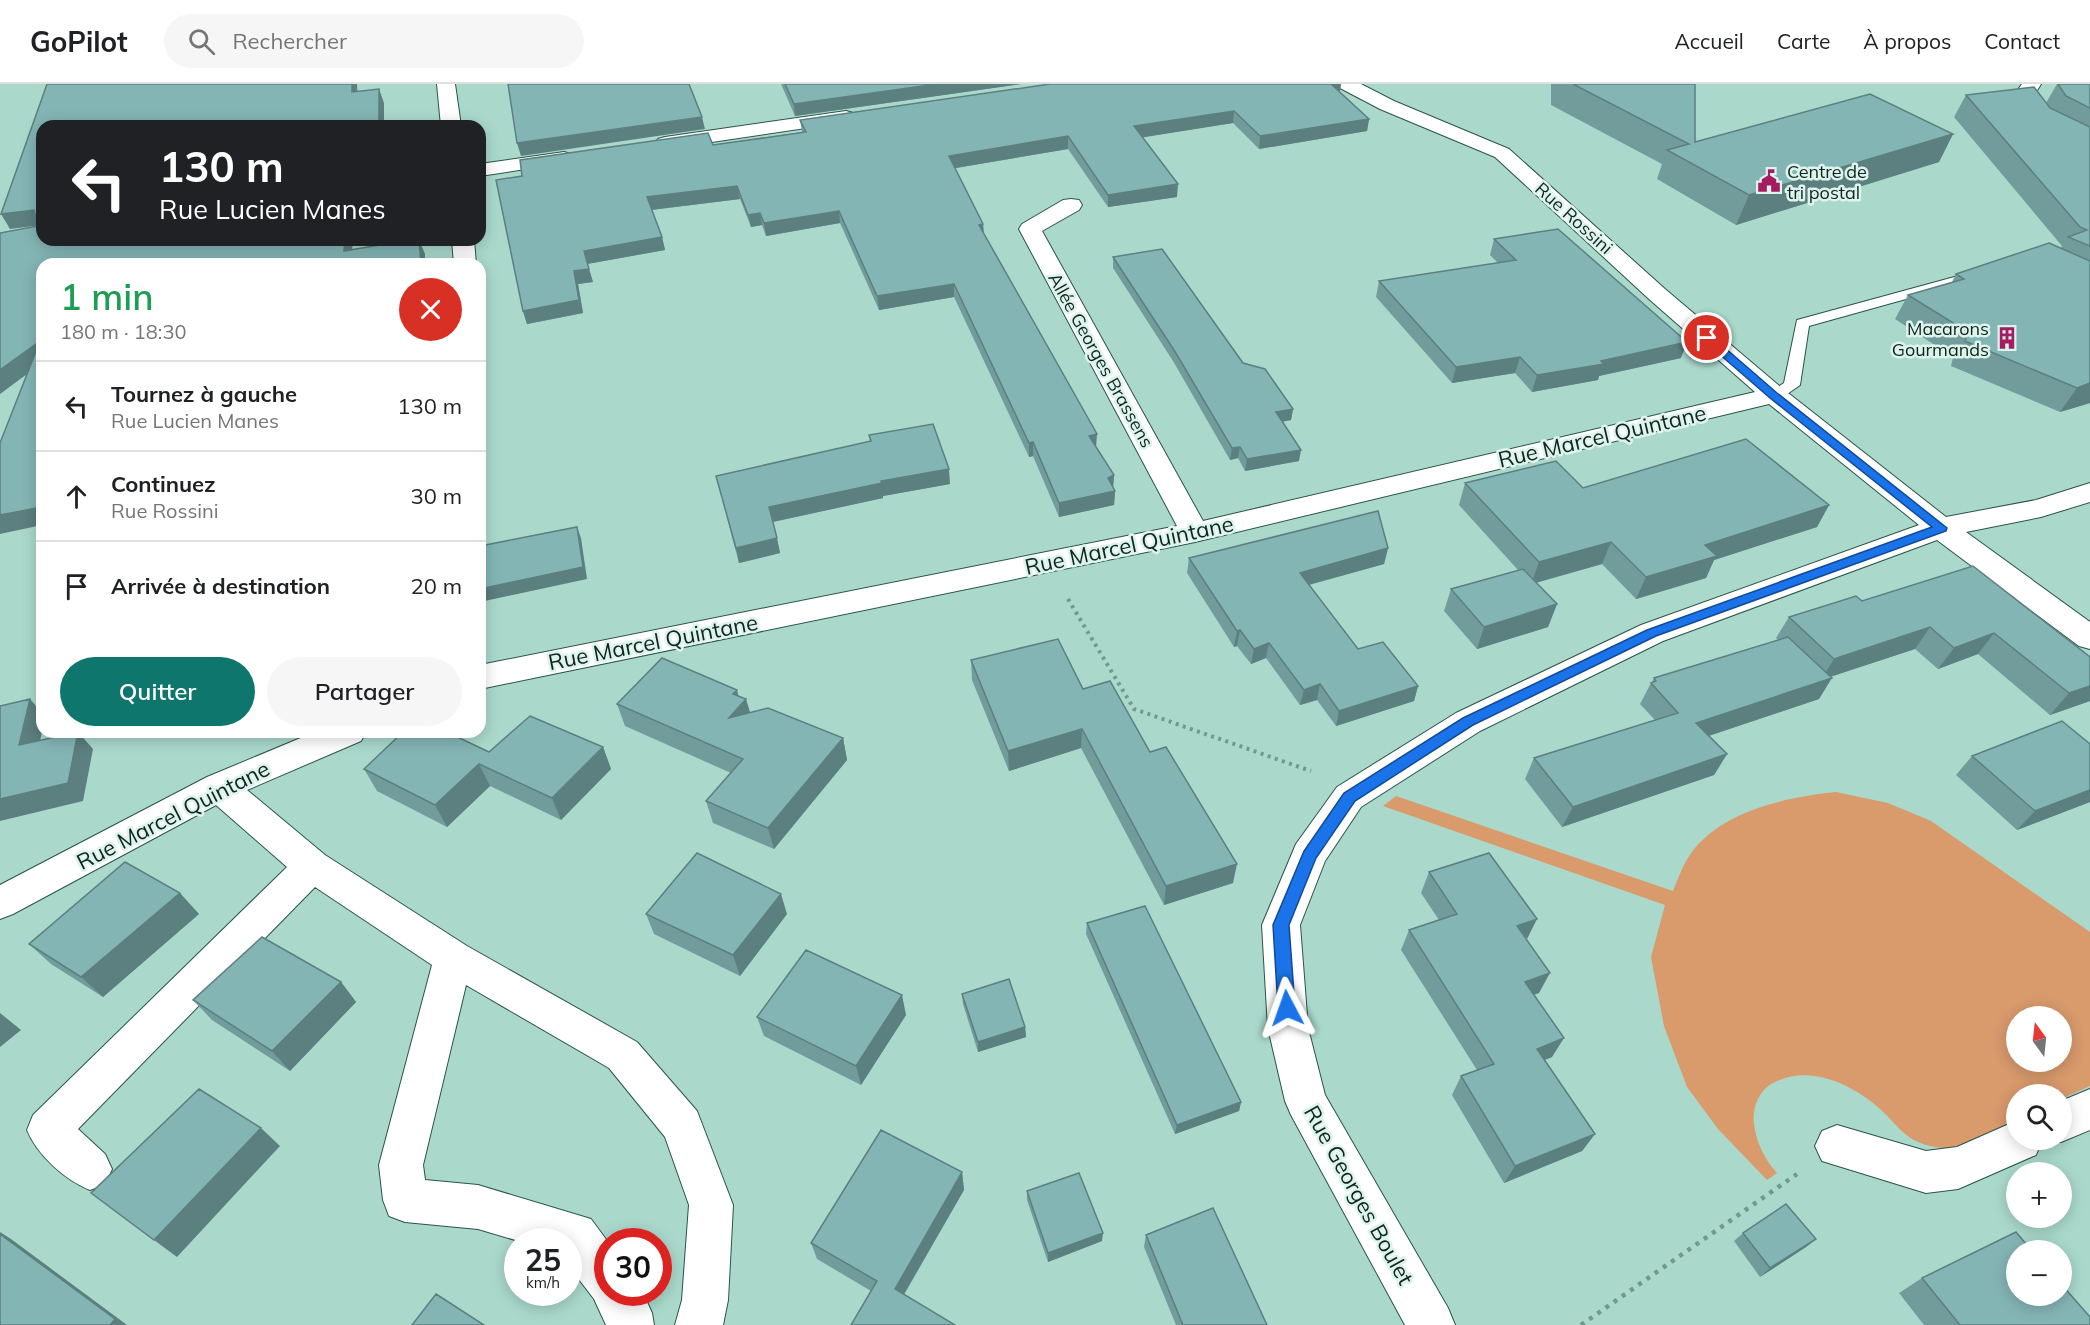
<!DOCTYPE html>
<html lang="fr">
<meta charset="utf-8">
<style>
body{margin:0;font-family:Mulish,sans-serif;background:#f6f6f6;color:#202124;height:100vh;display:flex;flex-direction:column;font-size:22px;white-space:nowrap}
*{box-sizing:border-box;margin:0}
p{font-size:20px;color:#757577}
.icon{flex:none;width:33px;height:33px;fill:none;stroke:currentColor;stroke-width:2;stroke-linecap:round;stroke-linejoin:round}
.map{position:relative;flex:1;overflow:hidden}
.drawer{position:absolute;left:36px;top:174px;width:450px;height:480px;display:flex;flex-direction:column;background:#fff;border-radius:18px;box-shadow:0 3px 15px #0003}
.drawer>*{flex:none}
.guide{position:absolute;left:36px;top:36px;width:450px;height:126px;border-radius:18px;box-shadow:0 3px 15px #0003;background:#202124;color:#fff;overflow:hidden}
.needle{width:39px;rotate:345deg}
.fabs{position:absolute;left:2006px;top:922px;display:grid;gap:12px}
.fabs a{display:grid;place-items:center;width:66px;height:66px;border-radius:50%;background:#fff;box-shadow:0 3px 15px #0003;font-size:30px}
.speed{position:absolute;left:504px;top:1144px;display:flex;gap:12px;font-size:30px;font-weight:700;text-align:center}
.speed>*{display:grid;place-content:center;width:78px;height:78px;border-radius:50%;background:#fff;box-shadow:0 3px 15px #0003;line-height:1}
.speed small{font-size:15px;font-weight:400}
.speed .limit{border:9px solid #d22;background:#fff;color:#111}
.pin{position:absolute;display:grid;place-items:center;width:51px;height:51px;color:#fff;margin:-26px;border:3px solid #fff;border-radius:50%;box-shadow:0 2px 6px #0007}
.me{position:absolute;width:66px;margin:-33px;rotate:356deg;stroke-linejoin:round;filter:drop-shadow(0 0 4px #0008)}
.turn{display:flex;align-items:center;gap:21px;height:126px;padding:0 24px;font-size:27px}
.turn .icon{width:78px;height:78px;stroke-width:2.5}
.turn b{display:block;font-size:42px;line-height:51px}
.round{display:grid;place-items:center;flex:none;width:63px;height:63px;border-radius:32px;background:#f6f6f6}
.summary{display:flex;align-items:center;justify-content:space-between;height:102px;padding:0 24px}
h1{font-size:36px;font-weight:600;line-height:45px;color:#1e9e55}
.button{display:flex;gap:12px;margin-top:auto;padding:12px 24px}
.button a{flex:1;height:69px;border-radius:36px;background:#0f766e;color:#fff;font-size:24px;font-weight:600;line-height:69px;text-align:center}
.button a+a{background:#f6f6f6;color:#202124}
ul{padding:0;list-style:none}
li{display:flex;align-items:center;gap:18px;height:90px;padding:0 24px;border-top:2px solid #e0e0e0}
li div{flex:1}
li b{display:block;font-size:22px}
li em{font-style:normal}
header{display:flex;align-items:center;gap:36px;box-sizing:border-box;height:84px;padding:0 30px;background:#fff;border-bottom:2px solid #e0e0e0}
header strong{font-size:28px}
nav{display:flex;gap:33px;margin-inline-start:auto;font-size:21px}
.search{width:420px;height:54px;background:#f6f6f6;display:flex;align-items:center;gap:15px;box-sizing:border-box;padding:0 21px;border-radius:33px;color:#757577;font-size:22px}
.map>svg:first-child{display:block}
.green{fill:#d99a6c;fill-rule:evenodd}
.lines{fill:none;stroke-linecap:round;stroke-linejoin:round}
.service-casing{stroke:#29544a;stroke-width:2}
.minor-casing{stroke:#29544a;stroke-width:2}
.path-far1{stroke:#73988e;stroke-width:4;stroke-dasharray:3 4.5;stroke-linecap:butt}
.path{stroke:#73988e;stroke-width:4.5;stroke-dasharray:4 6;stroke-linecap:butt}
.service{fill:#fff;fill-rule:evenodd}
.minor{fill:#fff;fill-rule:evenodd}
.wall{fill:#729c9c}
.shaded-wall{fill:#5c7f7f}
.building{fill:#84b5b5;stroke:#5c7f7f;stroke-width:1.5}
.route{fill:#1a73e8;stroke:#114b97;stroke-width:1.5}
.labels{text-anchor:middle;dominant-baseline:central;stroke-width:5;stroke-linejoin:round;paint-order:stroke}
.far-poi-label{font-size:18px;fill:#11241f;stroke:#ddf4ed;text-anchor:start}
.far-street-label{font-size:18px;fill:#11241f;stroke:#ddf4ed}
.street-label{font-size:22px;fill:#11241f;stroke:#ddf4ed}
</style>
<header>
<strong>GoPilot</strong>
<div class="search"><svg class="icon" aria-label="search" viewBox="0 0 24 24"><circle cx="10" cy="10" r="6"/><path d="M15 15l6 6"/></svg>Rechercher</div>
<nav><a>Accueil</a><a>Carte</a><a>À propos</a><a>Contact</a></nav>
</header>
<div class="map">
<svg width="2090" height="1241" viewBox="0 0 2090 1241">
<rect width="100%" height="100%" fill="#aad9cc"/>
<!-- green -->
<path class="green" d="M1836,708L1888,719L1931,737L2090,848V1002L2061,1015V1011H2016V1036C1994,1046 1959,1069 1935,1063C1904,1057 1900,1043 1880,1025C1851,999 1807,979 1771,1000C1758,1008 1752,1025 1754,1040C1756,1058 1765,1076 1777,1089L1767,1096L1718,1045L1687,1003L1664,942L1651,873L1665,821L1383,722L1396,712L1673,807C1677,797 1681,786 1686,777C1714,728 1785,713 1836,708ZM2016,933H2061V978H2016Z"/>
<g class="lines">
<!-- service casing -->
<g class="service-casing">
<path id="service" d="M1980,186L1987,190L1985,193L1809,242L1800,301L1780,315H1768L1766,311L1784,299L1797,236Z"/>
</g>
<!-- minor casing -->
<g class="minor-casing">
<path id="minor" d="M437,0H455L461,42H441Z
M1338,0H1361L1394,17L1509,65L1665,205L1783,305L1946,433L2036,416L2090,399V418L2041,433L1966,448L2090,538V565L2079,562L1937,456L1663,557L1480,647L1361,723L1325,777L1300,841L1308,944L1325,1011L1448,1224L1455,1241H1405L1291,1031L1285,1017L1268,944L1262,841L1296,760L1337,703L1456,629L1641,541L1919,441L1769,320L1195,458L480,605V581L1177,442L1019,145L1022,140L1063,116L1071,115L1079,116L1082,121L1079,126L1042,147L1203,437L1755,308L1649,215L1495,73L1380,25L1340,4Z
M2022,0H2041L2035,10L2052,36L2090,56V70L2038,44L2015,10Z
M846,27L853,29L856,33L853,37L665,65L658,63L655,59L658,55L665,53Z
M564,68L571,70L574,74L571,78L480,92V80Z
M452,156H474L476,180H454Z
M315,648H366L361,657L247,706L325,771L467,862L637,958L697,1027L733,1121L728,1216L723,1241H675L682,1216L689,1121L665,1053L609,984L466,901L423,1081L425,1096L478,1101L591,1135L608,1158V1209H643L652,1229L654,1241H606L594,1215L568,1181V1158H522L478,1145L405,1138L389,1132L383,1116L379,1081L432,881L315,803L78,1045L105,1070L112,1085L105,1100L90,1106C65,1096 37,1071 27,1046L33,1031L287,783L216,721L13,830L0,835V801L207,693Z
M2090,1005V1046L2061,1058L2055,1056H2061V1017Z
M2016,1037V1056H2042L2036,1071L1958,1105L1926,1109L1822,1077L1815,1062L1822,1047L1837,1041L1926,1067L1957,1063Z"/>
</g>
<!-- path-far1 -->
<path class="path-far1" d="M1068,515L1134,625L1311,687"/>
<!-- path -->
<path class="path" d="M1581,1241L1797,1090"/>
<!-- service -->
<use href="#service" class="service"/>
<!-- minor -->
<use href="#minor" class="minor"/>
</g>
<!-- wall -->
<path class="wall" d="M781,0H1021L795,32Z
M1050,0H1341L1340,7H1339L1369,35L1367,47L1259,65L1233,39L1142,53L1177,113L1108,123L1068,65L955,84L983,140L984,150L1096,364L1114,391L1113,404L1115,407L1114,421L1059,433L1033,372L1029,373L954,213L879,226L840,139L766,152L762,141L751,143L740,115L652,126L662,153L665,166L587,180L593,198L578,200L583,229L527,240L523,227L713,61L802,48L800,36Z
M1551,0H1695V58L1953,50L1939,78L1736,141L1657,95L1662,80L1551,21Z
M2057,0H2090V319L2060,328L1951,282L1953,273L1895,235L1908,211L1952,198L1956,190L2061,164L2062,162L1954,33L1966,11L2046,19Z
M1494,155L1681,274L1599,292L1598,296L1532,308L1515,289L1452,299L1376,213L1379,197L1498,179L1490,171Z
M1113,173L1243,279L1293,325L1291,336L1282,338L1299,377L1245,387L1238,374L1230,376L1173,277L1113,184Z
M869,351L950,400L883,412V414L773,438L780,469L739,479L716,392L870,358Z
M1465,399L1583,404L1829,421L1817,443L1714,476L1706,494L1636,515L1602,480L1536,499L1557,520L1548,543L1477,565L1444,527L1451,505L1518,486L1459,421Z
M1388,464L1384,480L1309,501L1358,565L1418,602L1414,617L1336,642L1317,616L1300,621L1266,574L1251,580L1237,562L1234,563L1187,489L1189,474Z
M1862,517L2090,573V617L2050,631L1978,570L1938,585L1915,565L1831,592L1819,615L1709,652L1727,670L1714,691L1562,743L1525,695L1534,674L1655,636L1640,620L1651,599L1652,598L1654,594L1778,556L1776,554L1789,533Z
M971,576L1083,605L1150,668L1233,799L1164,821L1081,664L1009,687L972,596Z
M738,612L746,615L750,628L843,654L847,676L774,765L713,739L706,717L731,689L625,642L617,620Z
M2090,660V718L2017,746L1956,691L1972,672Z
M603,663L611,685L561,736L490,702L447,743L377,707L364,685L489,668Z
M1429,788L1527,855L1539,909L1534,911L1552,973L1545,976L1595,1050L1582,1067L1504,1099L1452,1011L1461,992L1477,986L1401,866L1409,846L1439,836L1421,809Z
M199,830L103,913L51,880L29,860Z
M646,830H787L740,892L654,850Z
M1087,839L1241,1018L1239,1027L1175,1050L1086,850Z
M341,898L356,918L290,987L212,936L193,916Z
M962,910L1025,943L1026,953L978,968L963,920Z
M906,931L861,1001L764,952L757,933Z
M962,1088L964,1106L904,1211L871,1207L817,1175L811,1159Z
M1027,1107L1102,1157L1048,1178L1027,1116Z
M1743,1149L1816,1155L1806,1163L1760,1193L1734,1157Z
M1146,1151L1267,1241H1176L1144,1163Z
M1922,1194L2090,1241H1924L1899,1209Z"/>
<!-- shaded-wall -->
<path class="shaded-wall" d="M352,0H357L358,22L352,8Z
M937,0H1021L795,32L794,20Z
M1329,0H1341L1340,7L1327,10Z
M379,5L384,19V42H379Z
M1234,27L1233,39L1133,55L1134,42Z
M702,33L705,45L521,72L517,59Z
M1369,35L1367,47L1259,65L1260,52Z
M1953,50L1939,78L1736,141L1749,111Z
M1068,52V65L950,85L949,72Z
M1178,100L1177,113L1108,123V111Z
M737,102L740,115L650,126L647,113Z
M34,126L42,141L10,145L1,130Z
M839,127L840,139L766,152L764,139Z
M760,129L762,141L751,143L748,131Z
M983,140L984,153L979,141Z
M662,153L665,166L587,180L584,167Z
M345,156H353L351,180L344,167Z
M419,156L425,170V180H421Z
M589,185L593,198L578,200L583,229L527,240L523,227L574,187Z
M954,200V213L879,226L877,212Z
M40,257L42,279L0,310V286Z
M1687,258L1681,274L1599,292L1598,296L1532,308L1537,291Z
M1520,273L1515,289L1452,299L1456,283Z
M2090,299V319L2060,328L2077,304Z
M1293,325L1291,336L1274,339L1276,328Z
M1097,350L1096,364L1089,352Z
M1033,358V372L1029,373V359Z
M1240,363L1238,374L1230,376L1232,364Z
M1301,366L1299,377L1245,387L1247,375Z
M949,385L950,400L883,412V414L772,438L769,423L881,397Z
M1114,391L1113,405L1108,394Z
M1115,407L1114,421L1059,433V419Z
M1829,421L1817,443L1714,476L1706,494L1636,515L1646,493L1705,461Z
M42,423V441L0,450V431Z
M577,443L581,454L587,495L480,518V505Z
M777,454L780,469L739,479L736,464Z
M1611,458L1602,480L1531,500L1539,478Z
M1388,464L1384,480L1297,504L1300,489Z
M1557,520L1548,543L1477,565L1484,543Z
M1930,543L1915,565L1821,596L1834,575Z
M1240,546L1237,562L1234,563L1237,547Z
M1994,549L1978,570L1938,585L1954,564Z
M1269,559L1266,574L1251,580L1254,565Z
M1832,594L1819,615L1684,660L1696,639Z
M1320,600L1317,616L1300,621L1304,606Z
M1418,602L1414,617L1336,642L1339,627Z
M2090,602V617L2050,631L2069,609Z
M737,606L741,621L746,615L752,637L729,634L733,610Z
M30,615L42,629V648L35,679L19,661Z
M1082,645L1081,664L1009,687L1008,667Z
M78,648L93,665L83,717L0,737V715Z
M843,654L847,676L774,765L768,744Z
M603,663L611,685L561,736L552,714Z
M1727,670L1714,691L1562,743L1573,723Z
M479,680L490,702L447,743L435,721Z
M2090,706V718L2017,746L2035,727Z
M1237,780L1233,799L1164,821L1166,802Z
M180,809L199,830L103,913L81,893Z
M781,810L787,830L740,892L733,871Z
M1537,835L1527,855L1517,842Z
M1550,889L1539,909L1515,917L1525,898Z
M341,898L356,918L290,987L272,967Z
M902,911L906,931L861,1001L856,982Z
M0,929L21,946L0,963Z
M1025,943L1026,953L978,968V958Z
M1564,954L1552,973L1526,983L1537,965Z
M1241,1018L1239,1027L1175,1050L1177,1041Z
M261,1044L280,1062L177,1173L154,1156Z
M1595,1050L1582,1067L1504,1099L1515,1082Z
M962,1088L964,1106L898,1220L895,1205Z
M0,1148L11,1155L127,1241H110L0,1150Z
M1103,1149L1102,1157L1048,1178V1169Z
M1816,1155L1806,1163L1760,1193L1770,1184Z"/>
<!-- building -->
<path class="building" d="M47,0H352V8L379,5V42H42V156H345L344,167L409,156H419L421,180H42V423L0,431V359L40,257L0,286V149L38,142L34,126L1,130Z
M508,0H689L702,33L517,59Z
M785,0H937L794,20Z
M1050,0H1331L1369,35L1260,52L1234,27L1134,42L1178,100L1108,111L1068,52L949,72L983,140L979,141L1097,350L1089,352L1114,391L1108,394L1115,407L1059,419L1033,358L1029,359L954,200L877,212L839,127L764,139L760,129L748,131L737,102L647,113L662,153L584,167L589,185L574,187L579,216L523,227L496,96L522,92L520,76L708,49L713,61L806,48L800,36Z
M1573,0H1695V58L1870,10L1953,50L1749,111L1667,66L1689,60Z
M2058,0H2090V24L2066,12Z
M2034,3L2050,24L2090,43V162L2068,153L2087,146L2080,143L1966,11Z
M1558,145L1687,258L1601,277L1604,280L1537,291L1520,273L1456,283L1379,197L1516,176L1494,155Z
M2049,159L2090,177V299L2077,304L1965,257L1968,248L1908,211L1964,195L1956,190Z
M1162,165L1243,279L1265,285L1293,325L1276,328L1301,366L1247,375L1240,363L1232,364L1174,266L1113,173Z
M933,340L949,385L881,397L882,399L769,423L777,454L736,464L716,392L871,357L869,351Z
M1746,355L1829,421L1705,461L1717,472L1646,493L1611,458L1539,478L1465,399L1556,377L1583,404Z
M1378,427L1388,464L1300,489L1358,565L1383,558L1418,602L1339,627L1320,600L1304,606L1269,559L1254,565L1240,546L1237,547L1189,474Z
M577,443L583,483L480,505V462Z
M1973,482L2090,573V602L2069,609L1994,549L1954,564L1930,543L1834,575L1789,533L1856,512L1862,517Z
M1523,485L1557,520L1484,543L1451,505Z
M1788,553L1832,594L1696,639L1727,670L1573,723L1534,674L1678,629L1651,599L1656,597L1654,594Z
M1058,555L1083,605L1110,597L1150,668L1166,663L1237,780L1166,802L1082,645L1008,667L971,576Z
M662,574L737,606L733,610L746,615L729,634L768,624L843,654L768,744L706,717L743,675L617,620Z
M30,615L19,661L78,648L68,699L0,715V622Z
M530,632L603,663L552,714L479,680L435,721L364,685L403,648H447L489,668Z
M2062,637L2090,660V706L2035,727L1972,672Z
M697,769L781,810L733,871L646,830Z
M1489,769L1537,835L1517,842L1550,889L1525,898L1564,954L1537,965L1595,1050L1515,1082L1461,992L1494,980L1409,846L1457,830L1429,788Z
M125,778L180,809L81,893L29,860Z
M1145,822L1241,1018L1177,1041L1087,839Z
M262,853L341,898L272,967L193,916Z
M806,866L902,911L856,982L757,933Z
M1009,895L1025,943L978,958L962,910Z
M199,1005L261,1044L154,1156L91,1109Z
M881,1046L962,1088L895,1205L955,1241H851L877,1197L811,1159Z
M1079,1089L1103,1149L1048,1169L1027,1107Z
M1786,1120L1816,1155L1770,1184L1743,1149Z
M1213,1124L1267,1241H1183L1146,1151Z
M2016,1148L2032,1167H2016V1212H2061V1200L2090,1233V1241H1960L1922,1194Z
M0,1150L115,1235L110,1241H0Z
M436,1210L484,1241H412Z"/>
<!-- route -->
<path class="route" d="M1703,251H1710L1777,309L1947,444L1946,447L1656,552L1473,641L1355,717L1316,774L1289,841L1295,924L1293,929L1287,931L1281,929L1278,924L1273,841L1304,767L1344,709L1463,634L1647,546L1932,443L1770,314L1703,256Z"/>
<!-- icons -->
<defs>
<g id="civic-bare" transform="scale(1.8)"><path d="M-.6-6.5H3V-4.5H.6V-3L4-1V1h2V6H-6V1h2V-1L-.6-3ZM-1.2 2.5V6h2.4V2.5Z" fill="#a61c62" stroke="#ddf4ed" stroke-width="2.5" paint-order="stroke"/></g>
<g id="building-bare" transform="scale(1.8)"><path d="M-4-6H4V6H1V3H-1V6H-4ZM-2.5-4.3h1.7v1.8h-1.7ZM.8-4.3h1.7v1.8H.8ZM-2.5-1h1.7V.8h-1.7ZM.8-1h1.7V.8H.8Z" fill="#a61c62" stroke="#ddf4ed" stroke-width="2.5" paint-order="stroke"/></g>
</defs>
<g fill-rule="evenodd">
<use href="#civic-bare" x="1769" y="97"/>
<use href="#building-bare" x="2007" y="254"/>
</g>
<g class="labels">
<!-- far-poi labels -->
<g class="far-poi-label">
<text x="1787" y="87">Centre de<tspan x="1787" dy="21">tri postal</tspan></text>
<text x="1989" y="244" text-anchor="end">Macarons<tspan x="1989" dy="21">Gourmands</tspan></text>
</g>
<!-- far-street labels -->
<g class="far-street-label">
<text transform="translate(1574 134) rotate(42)">Rue Rossini</text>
<text transform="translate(1101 276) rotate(61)">Allée Georges Brassens</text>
</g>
<!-- street labels -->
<g class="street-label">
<text transform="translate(1602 352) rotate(-13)">Rue Marcel Quintane</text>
<text transform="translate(1129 461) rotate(-12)">Rue Marcel Quintane</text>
<text transform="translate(653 558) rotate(-11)">Rue Marcel Quintane</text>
<text transform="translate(173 731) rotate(-27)">Rue Marcel Quintane</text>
<text transform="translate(1359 1111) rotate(61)">Rue Georges Boulet</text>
</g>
</g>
</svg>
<div class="fabs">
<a><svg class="needle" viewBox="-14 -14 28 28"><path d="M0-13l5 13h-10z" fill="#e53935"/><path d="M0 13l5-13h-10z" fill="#757577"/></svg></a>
<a><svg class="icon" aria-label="search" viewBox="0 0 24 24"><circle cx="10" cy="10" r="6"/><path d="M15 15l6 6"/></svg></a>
<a>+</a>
<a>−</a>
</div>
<div class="speed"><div>25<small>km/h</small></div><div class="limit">30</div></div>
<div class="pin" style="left:1707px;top:254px;background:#d93025"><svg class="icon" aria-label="arrive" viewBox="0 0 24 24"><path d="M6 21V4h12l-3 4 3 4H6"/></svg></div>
<svg class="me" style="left:1287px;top:924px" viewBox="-20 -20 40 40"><path d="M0-17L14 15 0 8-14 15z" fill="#1a73e8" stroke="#fff" stroke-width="4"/></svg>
<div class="guide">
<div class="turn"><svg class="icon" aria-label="left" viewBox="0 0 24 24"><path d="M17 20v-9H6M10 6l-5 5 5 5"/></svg><div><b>130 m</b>Rue Lucien Manes</div></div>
</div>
<section class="drawer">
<div class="summary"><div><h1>1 min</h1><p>180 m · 18:30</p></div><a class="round" style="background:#d93025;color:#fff"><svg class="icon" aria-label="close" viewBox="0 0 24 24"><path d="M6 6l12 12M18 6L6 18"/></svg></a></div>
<ul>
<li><svg class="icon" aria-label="left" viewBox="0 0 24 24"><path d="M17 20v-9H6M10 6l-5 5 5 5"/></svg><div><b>Tournez à gauche</b><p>Rue Lucien Manes</p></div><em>130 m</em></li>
<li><svg class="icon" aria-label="ahead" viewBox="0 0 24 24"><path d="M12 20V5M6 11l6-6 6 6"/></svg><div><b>Continuez</b><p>Rue Rossini</p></div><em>30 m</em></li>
<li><svg class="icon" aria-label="arrive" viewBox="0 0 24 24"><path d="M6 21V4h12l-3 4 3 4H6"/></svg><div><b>Arrivée à destination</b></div><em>20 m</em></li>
</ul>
<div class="button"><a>Quitter</a><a>Partager</a></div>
</section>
</div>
